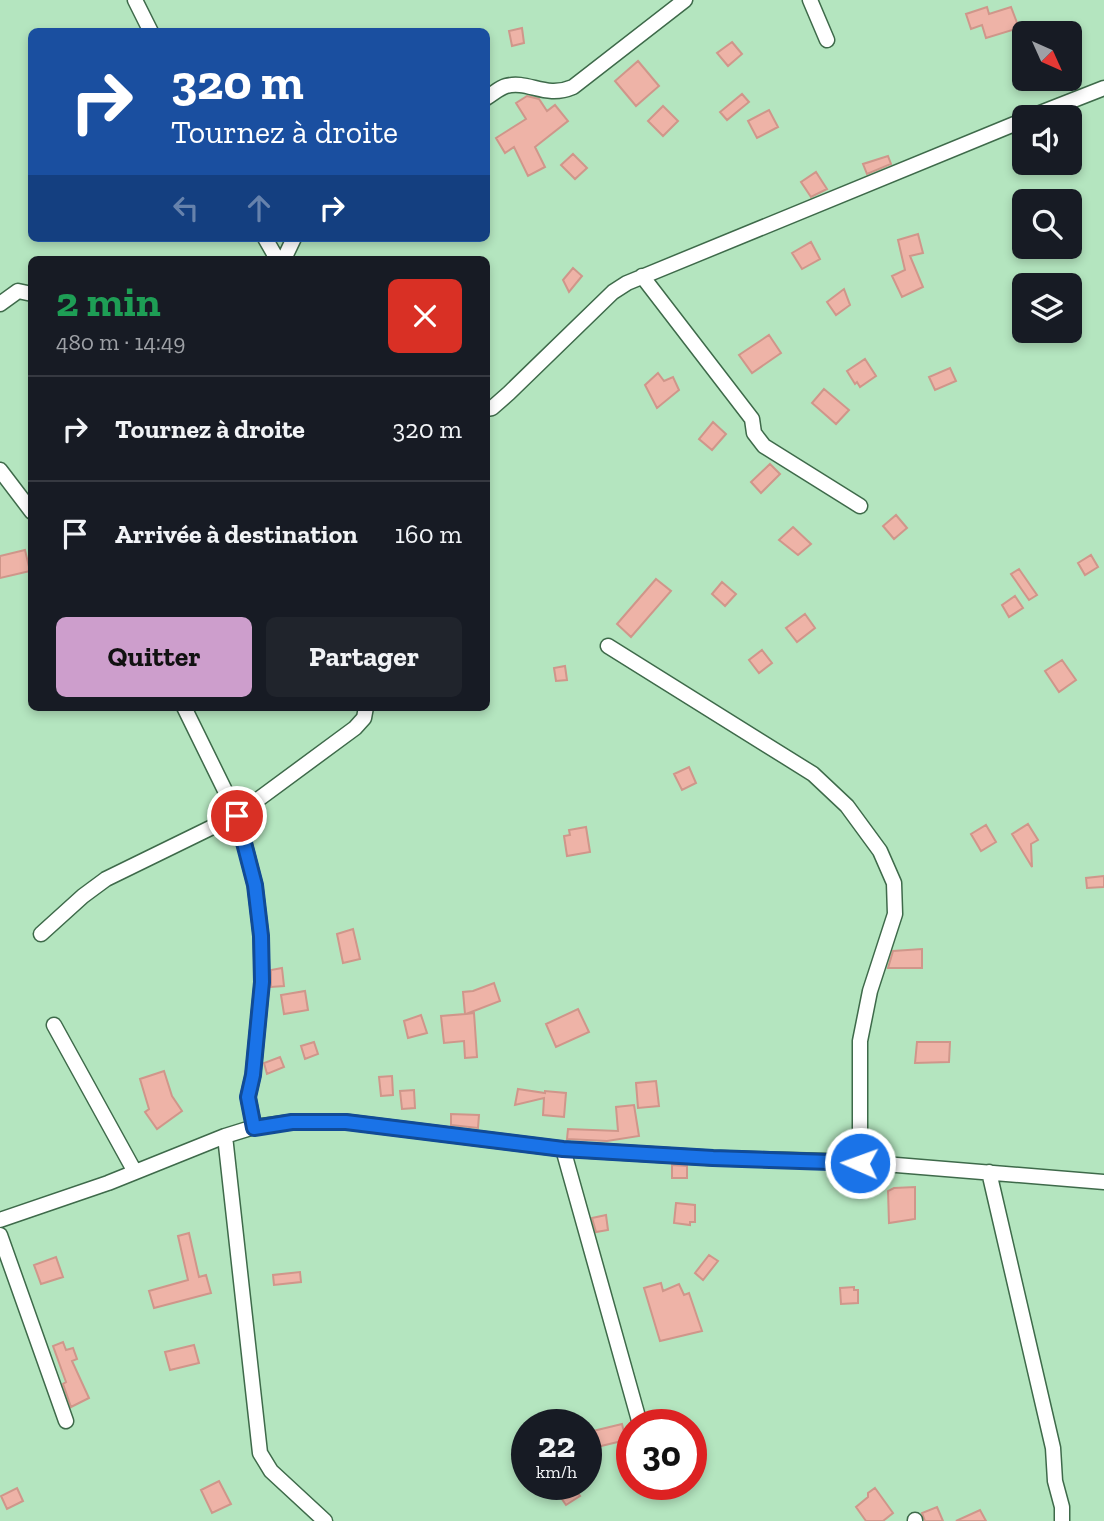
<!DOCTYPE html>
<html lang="fr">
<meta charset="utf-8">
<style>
body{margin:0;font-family:"Zilla Slab",serif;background:#20242c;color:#f1f3f6;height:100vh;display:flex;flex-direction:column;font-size:26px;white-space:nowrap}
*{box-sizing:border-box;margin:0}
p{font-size:23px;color:#9ea1a6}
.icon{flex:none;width:38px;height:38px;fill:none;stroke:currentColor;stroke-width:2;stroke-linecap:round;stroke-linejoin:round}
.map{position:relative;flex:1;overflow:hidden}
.sheet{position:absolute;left:28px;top:256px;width:462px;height:455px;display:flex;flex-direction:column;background:#171b24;border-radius:10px;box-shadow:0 4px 10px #0003}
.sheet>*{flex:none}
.banner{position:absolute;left:28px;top:28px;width:462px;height:214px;border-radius:10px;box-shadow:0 4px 10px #0003;background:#1a4fa0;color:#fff;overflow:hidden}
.needle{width:46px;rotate:135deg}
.fabs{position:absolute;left:1012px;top:21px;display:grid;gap:14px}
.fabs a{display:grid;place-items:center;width:70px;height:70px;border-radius:10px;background:#171b24;box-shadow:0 4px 10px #0003;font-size:35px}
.speed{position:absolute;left:511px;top:1409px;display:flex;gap:14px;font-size:35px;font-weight:700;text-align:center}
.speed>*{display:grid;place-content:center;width:91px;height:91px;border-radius:50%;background:#171b24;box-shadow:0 4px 10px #0003;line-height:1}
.speed small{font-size:18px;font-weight:400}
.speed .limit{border:10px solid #d22;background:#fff;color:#111}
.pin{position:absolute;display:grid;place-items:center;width:60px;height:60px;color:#fff;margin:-30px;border:4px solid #fff;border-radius:50%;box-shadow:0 2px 7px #0007}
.me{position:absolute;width:77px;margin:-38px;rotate:272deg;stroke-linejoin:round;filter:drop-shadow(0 0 5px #0008)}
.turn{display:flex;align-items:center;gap:24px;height:147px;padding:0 28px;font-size:32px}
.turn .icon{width:91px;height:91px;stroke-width:2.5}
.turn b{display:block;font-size:49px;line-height:60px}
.lanes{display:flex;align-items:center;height:66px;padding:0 28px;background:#0003;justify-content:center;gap:35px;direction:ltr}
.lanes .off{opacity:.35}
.round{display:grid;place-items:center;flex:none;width:74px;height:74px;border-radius:10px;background:#20242c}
.head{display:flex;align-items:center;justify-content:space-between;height:119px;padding:0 28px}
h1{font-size:42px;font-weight:700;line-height:52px;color:#1e9e55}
.action{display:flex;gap:14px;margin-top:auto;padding:14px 28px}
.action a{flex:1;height:80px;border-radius:10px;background:#cd9ecc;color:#111;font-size:28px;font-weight:700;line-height:80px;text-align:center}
.action a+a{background:#20242c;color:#f1f3f6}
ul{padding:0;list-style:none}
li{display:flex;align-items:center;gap:21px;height:105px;padding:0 28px;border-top:2px solid #363941}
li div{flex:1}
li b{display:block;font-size:26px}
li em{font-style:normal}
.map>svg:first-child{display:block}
.building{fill:#eeb3a7;stroke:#cf968a;stroke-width:2}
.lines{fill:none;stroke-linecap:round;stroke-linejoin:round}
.minor-casing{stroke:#3e6a4a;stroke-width:17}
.minor{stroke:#fff;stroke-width:14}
.route-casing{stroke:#114b97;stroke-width:18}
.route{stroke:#1a73e8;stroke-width:12}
</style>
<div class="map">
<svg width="1104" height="1521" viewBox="0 0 1104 1521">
<rect width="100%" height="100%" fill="#b4e5bf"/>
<!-- building -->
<path class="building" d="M987,7L989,14L1011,7L1019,28L986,38L982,25L971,29L966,14Z
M522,28L524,43L512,46L509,31Z
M732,42L742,54L728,66L717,53Z
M638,61L659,86L636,106L615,81Z
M742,94L749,102L727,120L720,112Z
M527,96L539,99L547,111L555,105L568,121L535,147L545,167L528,176L514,147L505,153L496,138L526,119L516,103Z
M663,106L678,121L663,136L648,121Z
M769,110L778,127L757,138L748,121Z
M573,154L587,168L575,179L561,165Z
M888,156L891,164L867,174L863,164Z
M816,172L827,189L811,197L801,182Z
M918,234L923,253L910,256L923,287L902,297L892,276L905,270L898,240Z
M811,242L820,259L802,269L792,253Z
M573,268L582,276L569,292L563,280Z
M844,289L850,305L836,315L827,302Z
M769,335L781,353L752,373L739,355Z
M865,359L876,376L860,387L857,382L855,384L847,371Z
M950,368L956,381L935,390L929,377Z
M658,373L664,381L673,377L679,390L657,408L645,385Z
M824,389L849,410L836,424L812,403Z
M713,422L726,434L712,450L699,439Z
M770,464L780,474L761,493L751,482Z
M896,515L907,528L894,539L883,526Z
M793,527L811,544L798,555L779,540Z
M25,550L30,571L0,578V556Z
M1091,555L1098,567L1085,575L1078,563Z
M1019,569L1037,595L1029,600L1011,574Z
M656,579L671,591L631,637L617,624Z
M722,582L736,594L725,606L712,594Z
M1015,596L1023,608L1009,617L1002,605Z
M805,614L815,628L797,642L786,628Z
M762,650L772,663L759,673L749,660Z
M1062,660L1076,680L1059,692L1045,671Z
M565,666L567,680L556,681L554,668Z
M689,767L696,783L682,790L674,774Z
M1028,824L1038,840L1031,844L1032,867L1012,834Z
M986,825L996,842L981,851L971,834Z
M586,827L590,852L567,856L564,836L570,835L569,830Z
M1104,876V887L1087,888L1086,878Z
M353,929L360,959L343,963L337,934Z
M922,949V968H888L893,951Z
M282,968L284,986L271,987V970Z
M494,983L500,1001L466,1014L474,1013L477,1057L465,1058L464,1041L444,1043L441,1016L465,1014L463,992L473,991Z
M305,991L308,1010L284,1014L281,995Z
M578,1009L589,1032L556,1047L546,1024Z
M421,1015L427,1033L408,1038L404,1021Z
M314,1042L318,1054L305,1059L301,1046Z
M917,1042H950L949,1062L915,1063Z
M280,1057L284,1067L267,1074L264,1063Z
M164,1071L172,1096L182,1111L157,1129L145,1112L149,1109L140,1079Z
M392,1076L393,1095L381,1096L379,1077Z
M656,1081L659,1106L638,1108L636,1083Z
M518,1089L545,1093V1091L566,1093L564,1117L543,1115L544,1098L515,1105Z
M414,1090L415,1108L402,1109L400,1091Z
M634,1105L639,1136L607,1141L567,1139L568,1129L618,1131L616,1107Z
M451,1114L479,1115L478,1128L451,1125Z
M672,1165L687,1166V1178H672Z
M915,1187V1219L889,1223L888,1191L894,1188Z
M676,1203L695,1205V1222H690V1225L674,1223Z
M606,1215L608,1230L596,1232L592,1218Z
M189,1233L199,1277L206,1275L211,1293L154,1308L149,1291L188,1280L178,1236Z
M709,1255L718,1261L703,1280L695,1273Z
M56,1257L63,1277L41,1284L34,1265Z
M300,1272L301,1282L274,1285L273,1275Z
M661,1283L663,1291L679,1284L684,1295L689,1293L702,1331L660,1341L644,1288Z
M854,1287V1290H858V1303L841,1304L840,1288Z
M63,1342L66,1350L73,1348L77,1359L72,1361L89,1398L71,1407L63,1384L66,1382L53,1346Z
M194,1345L199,1363L170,1370L165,1352Z
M622,1424L626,1440L597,1447L593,1431Z
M219,1481L231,1504L212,1513L201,1490Z
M569,1484H572L580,1496L566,1505L557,1492Z
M17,1488L23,1501L7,1509L1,1496Z
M875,1488L893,1513L883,1521H866L856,1507L868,1497V1493Z
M937,1507L943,1521H925L922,1513Z
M980,1510L986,1521H956Z"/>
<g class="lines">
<!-- minor casing -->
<g class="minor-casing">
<path id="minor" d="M135,0L151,32
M810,0L827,40
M486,98C493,94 499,88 506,86C529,80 545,99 573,87L685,0
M1030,117L1104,88
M265,238L277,259
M284,259L294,238
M642,276L752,419L754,433L764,446L860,506
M0,304L18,291L32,294
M486,409L492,408L509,393L613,292L627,283L1024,120
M0,470L32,512
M608,646L813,774L847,806L880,851L894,883L895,914L870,991L860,1041V1162
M184,707L237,815L255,885L261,936L262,982L253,1075L248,1097L254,1127
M41,934L83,896L106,879L237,815L355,728L364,718L366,707
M54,1025L135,1172
M225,1136L260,1453L271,1471L325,1521
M563,1149L640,1424
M989,1172L1053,1448L1055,1481L1062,1507V1521
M0,1220L108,1183L225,1136L254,1127L292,1122H347L563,1149L713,1158L860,1162L1104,1182
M0,1235L66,1421
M915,1520V1521"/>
</g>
<!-- minor -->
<use href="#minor" class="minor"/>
</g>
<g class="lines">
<!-- route casing -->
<g class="route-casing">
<path id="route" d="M237,816L255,885L261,936L262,982L253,1075L248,1097L254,1128L292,1122H346L563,1149L713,1158L860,1163"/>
</g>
<!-- route -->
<use href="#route" class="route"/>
</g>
</svg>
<div class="fabs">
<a><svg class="needle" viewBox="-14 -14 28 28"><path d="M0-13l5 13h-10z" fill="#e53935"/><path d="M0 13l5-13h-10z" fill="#9ea1a6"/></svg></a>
<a><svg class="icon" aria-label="sound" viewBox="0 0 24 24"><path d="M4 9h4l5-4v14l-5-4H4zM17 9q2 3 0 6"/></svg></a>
<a><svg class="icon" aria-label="search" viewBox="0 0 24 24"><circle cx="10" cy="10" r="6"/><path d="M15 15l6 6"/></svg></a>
<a><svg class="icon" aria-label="layers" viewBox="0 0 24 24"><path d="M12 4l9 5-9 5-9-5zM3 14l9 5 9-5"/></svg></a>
</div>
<div class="speed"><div>22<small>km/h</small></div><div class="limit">30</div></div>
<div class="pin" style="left:237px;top:816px;background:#d93025"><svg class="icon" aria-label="arrive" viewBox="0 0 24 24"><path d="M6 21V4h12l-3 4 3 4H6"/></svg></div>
<svg class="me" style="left:860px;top:1163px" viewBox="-20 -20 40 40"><circle r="17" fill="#1a73e8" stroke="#fff" stroke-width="3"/><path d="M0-11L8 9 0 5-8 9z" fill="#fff"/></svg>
<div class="banner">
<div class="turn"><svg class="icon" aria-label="right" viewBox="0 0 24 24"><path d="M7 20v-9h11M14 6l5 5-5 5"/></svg><div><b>320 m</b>Tournez à droite</div></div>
<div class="lanes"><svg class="icon off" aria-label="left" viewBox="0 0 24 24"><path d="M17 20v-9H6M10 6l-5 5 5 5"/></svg><svg class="icon off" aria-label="ahead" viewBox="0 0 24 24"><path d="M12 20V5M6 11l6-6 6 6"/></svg><svg class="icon" aria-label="right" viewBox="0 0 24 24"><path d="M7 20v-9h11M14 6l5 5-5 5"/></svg></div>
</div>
<section class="sheet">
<div class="head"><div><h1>2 min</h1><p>480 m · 14:49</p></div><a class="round" style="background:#d93025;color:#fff"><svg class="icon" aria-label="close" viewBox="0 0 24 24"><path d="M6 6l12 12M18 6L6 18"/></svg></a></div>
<ul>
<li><svg class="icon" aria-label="right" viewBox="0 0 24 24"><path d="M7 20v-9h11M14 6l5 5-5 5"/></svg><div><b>Tournez à droite</b></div><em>320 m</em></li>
<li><svg class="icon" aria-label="arrive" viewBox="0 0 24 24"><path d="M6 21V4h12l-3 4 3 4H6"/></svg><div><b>Arrivée à destination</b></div><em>160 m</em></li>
</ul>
<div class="action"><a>Quitter</a><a>Partager</a></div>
</section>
</div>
